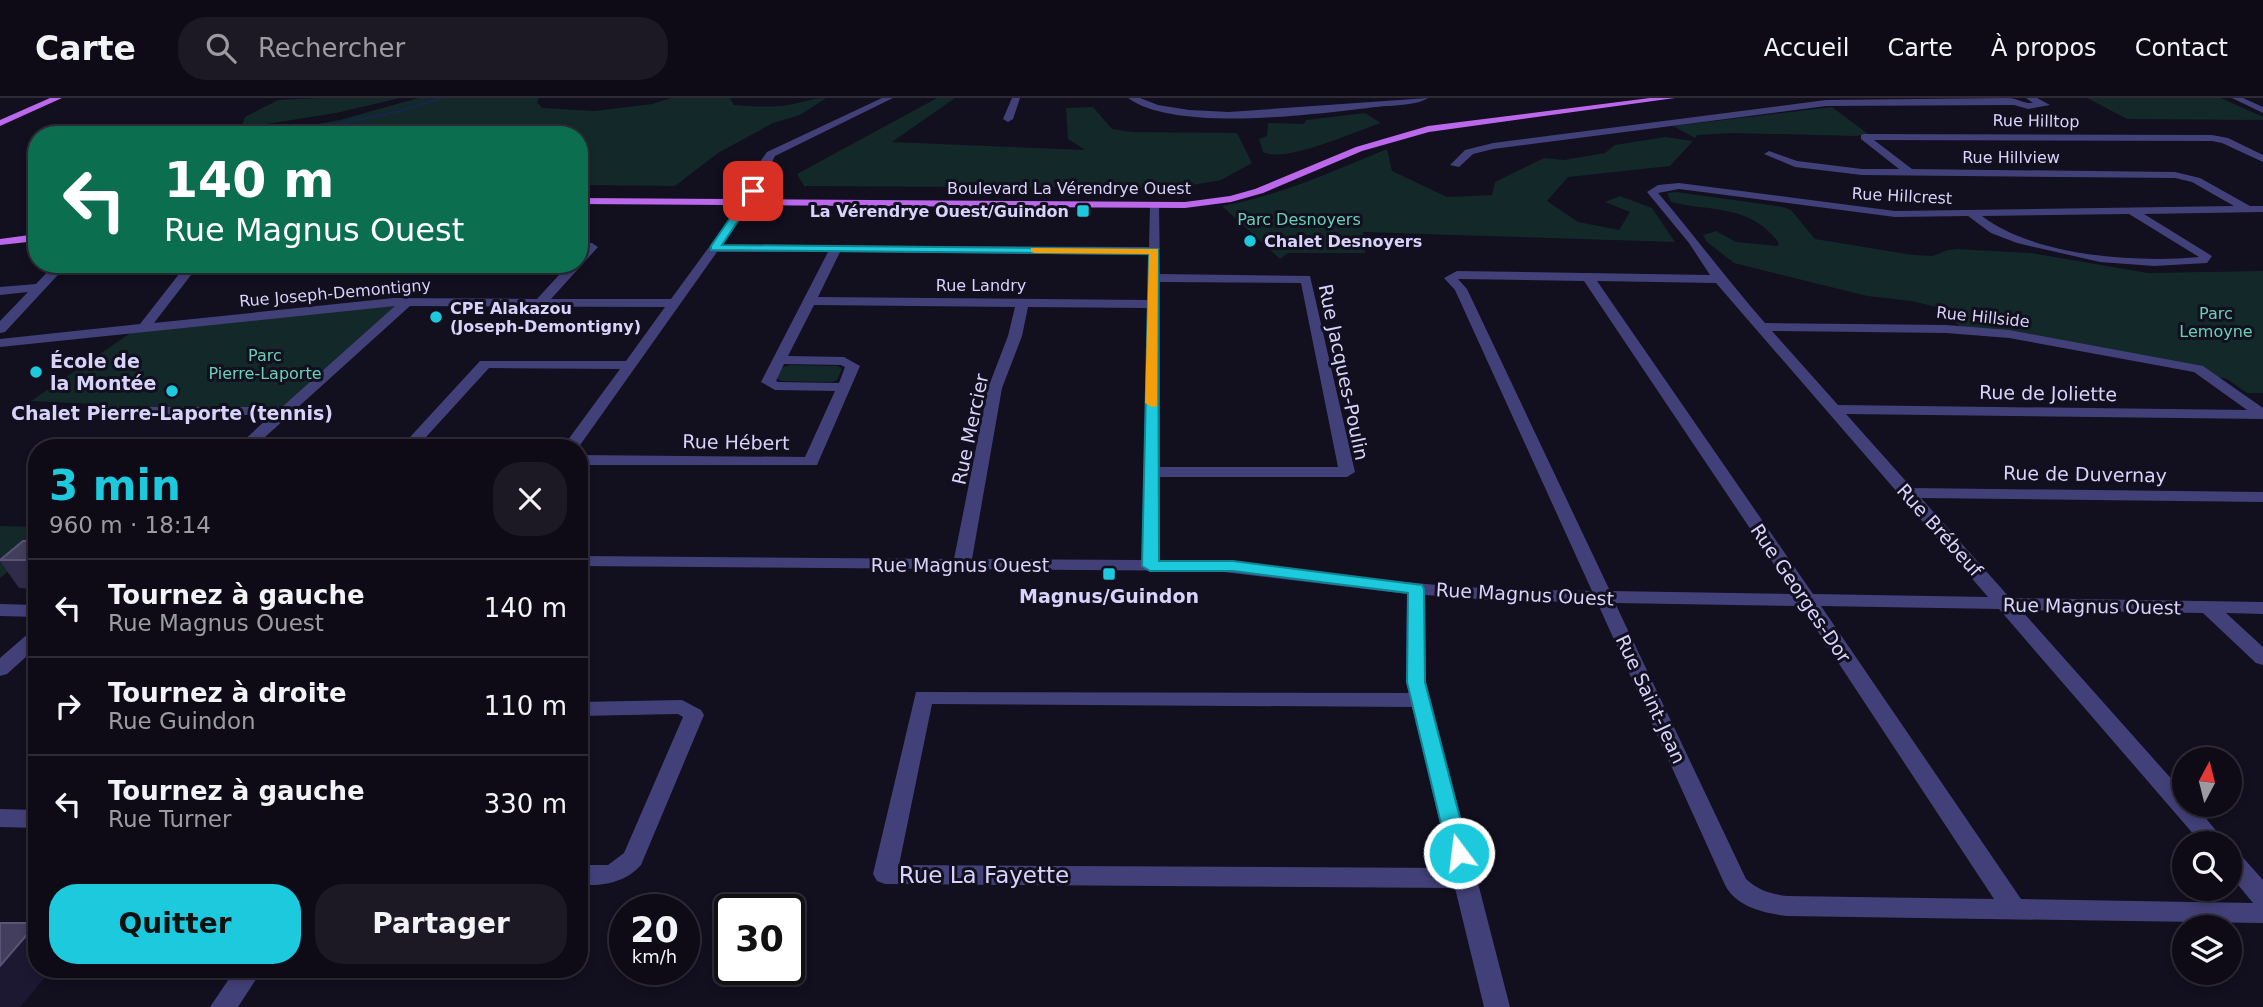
<!DOCTYPE html>
<html lang="fr">
<meta charset="utf-8">
<style>
body{margin:0;font-family:"DejaVu Sans",sans-serif;background:#1c1924;color:#f1f3f6;height:100vh;display:flex;flex-direction:column;font-size:26px;white-space:nowrap}
*{box-sizing:border-box;margin:0}
p{font-size:23px;color:#9b9ba1}
.icon{flex:none;width:38px;height:38px;fill:none;stroke:currentColor;stroke-width:2;stroke-linecap:round;stroke-linejoin:round}
.map{position:relative;flex:1;overflow:hidden}
.drawer{position:absolute;left:28px;top:341px;width:560px;height:539px;display:flex;flex-direction:column;background:#0e0b17;border-radius:28px;box-shadow:0 4px 10px #0003,0 0 0 2px #2e2b36}
.drawer>*{flex:none}
.top-card{position:absolute;left:28px;top:28px;width:560px;height:147px;border-radius:28px;box-shadow:0 4px 10px #0003,0 0 0 2px #2e2b36;background:#0b6e4f;color:#fff;overflow:hidden}
.needle{width:46px;rotate:7deg}
.buttons{position:absolute;left:2172px;top:649px;display:grid;gap:14px}
.buttons a{display:grid;place-items:center;width:70px;height:70px;border-radius:50%;background:#0e0b17;box-shadow:0 4px 10px #0003,0 0 0 2px #2e2b36;font-size:35px}
.speed{position:absolute;left:609px;top:796px;display:flex;gap:14px;font-size:35px;font-weight:700;text-align:center}
.speed>*{display:grid;place-content:center;width:91px;height:91px;border-radius:50%;background:#0e0b17;box-shadow:0 4px 10px #0003,0 0 0 2px #2e2b36;line-height:1}
.speed small{font-size:18px;font-weight:400}
.speed .limit{border:4px solid #111;border-radius:10px;background:#fff;color:#111}
.pin{position:absolute;display:grid;place-items:center;width:60px;height:60px;color:#fff;margin:-30px;border-radius:14px;box-shadow:0 4px 10px #0006}
.me{position:absolute;width:77px;margin:-38px;rotate:345deg;stroke-linejoin:round;filter:drop-shadow(0 0 5px #0008)}
.turn{display:flex;align-items:center;gap:24px;height:147px;padding:0 21px;font-size:32px}
.turn .icon{width:91px;height:91px;stroke-width:2.5}
.turn b{display:block;font-size:49px;line-height:60px}
.round{display:grid;place-items:center;flex:none;width:74px;height:74px;border-radius:28px;background:#1c1924}
.head{display:flex;align-items:center;justify-content:space-between;height:119px;padding:0 21px}
h1{font-size:42px;font-weight:700;line-height:52px;color:#1cc9dd}
.button{display:flex;gap:14px;margin-top:auto;padding:14px 21px}
.button a{flex:1;height:80px;border-radius:28px;background:#1cc9dd;color:#111;font-size:28px;font-weight:700;line-height:80px;text-align:center}
.button a+a{background:#1c1924;color:#f1f3f6}
ul{padding:0;list-style:none}
li{display:flex;align-items:center;gap:21px;height:98px;padding:0 21px;border-top:2px solid #2e2b36}
li div{flex:1}
li b{display:block;font-size:26px}
li em{font-style:normal}
header{display:flex;align-items:center;gap:42px;box-sizing:border-box;height:98px;padding:0 35px;background:#0e0b17;border-bottom:2px solid #2e2b36}
header strong{font-size:33px}
nav{display:flex;gap:38px;margin-inline-start:auto;font-size:24px}
.search{width:490px;height:63px;background:#1c1924;display:flex;align-items:center;gap:18px;box-sizing:border-box;padding:0 24px;border-radius:28px;color:#9b9ba1;font-size:26px}
.map>svg:first-child{display:block}
.green{fill:#132828}
.lines{fill:none;stroke-linecap:round;stroke-linejoin:round}
.stream{stroke:#152744;stroke-width:2.5}
.minor{fill:#424078;fill-rule:evenodd}
.major{fill:#bb68ec;fill-rule:evenodd}
.wall{fill:#312b4b}
.shaded-wall{fill:#1d1832}
.building{fill:#433d5e;stroke:#5a5476;stroke-width:2}
.route{fill:#1cc9dd;stroke:#128390;stroke-width:2}
.slow{fill:#f59e0b}
.poi-dot{fill:#1cc9dd;stroke:#120f1f;stroke-width:2.5}
.labels{text-anchor:middle;dominant-baseline:central;stroke-width:6;stroke-linejoin:round;paint-order:stroke}
.far-street-label{font-size:16px;fill:#d8d3fa;stroke:#120f1f}
.far-poi-label{font-size:16px;font-weight:bold;fill:#d8d3fa;stroke:#120f1f;text-anchor:start}
.far-park-label{font-size:16px;fill:#68d0b7;stroke:#120f1f}
.poi-label{font-size:19px;font-weight:bold;fill:#d8d3fa;stroke:#120f1f}
.street-label{font-size:19px;fill:#d8d3fa;stroke:#120f1f}
.near-street-label{font-size:23px;fill:#d8d3fa;stroke:#120f1f}
</style>
<header>
<strong>Carte</strong>
<div class="search"><svg class="icon" aria-label="search" viewBox="0 0 24 24"><circle cx="10" cy="10" r="6"/><path d="M15 15l6 6"/></svg>Rechercher</div>
<nav><a>Accueil</a><a>Carte</a><a>À propos</a><a>Contact</a></nav>
</header>
<div class="map">
<svg width="2263" height="909" viewBox="0 0 2263 909">
<rect width="100%" height="100%" fill="#120f1f"/>
<!-- green -->
<path class="green" d="M318,0H400L336,15L241,30L245,19L278,2Z
M418,0H539L537,4L542,10L594,13L652,6L671,0H730L734,7C749,8 765,9 781,8C796,7 810,0 826,0L800,17L773,25L718,55L675,88L579,87V37H256L340,22Z
M937,0H955L892,44L1085,52L1068,41L1066,10L1093,9L1112,31L1132,34L1237,35L1252,65L1221,82L1175,90L804,88L797,76Z
M2087,0H2221L2263,19V22L2127,21Z
M1832,9L1868,36L1856,38L1732,35L1697,37L1695,40L1673,28Z
M1365,15L1381,25C1356,33 1284,66 1263,54L1259,41L1267,38L1268,25L1304,26L1306,22Z
M1665,39L1693,43L1670,68L1568,79L1547,103L1578,124L1619,132L1630,114L1605,104L1620,98L1652,110L1675,144L1363,134L1365,155H1288L1280,161L1222,108C1279,98 1333,73 1387,51L1392,73L1447,99L1492,97L1495,84L1544,60L1564,62L1605,55L1615,47Z
M1676,94L1783,109L1791,112L1815,141L1913,157L1933,158L1948,152L1958,151L2031,155L2148,175L2263,173V295H2247L2227,281L2009,236L1963,231L1943,214L1944,211L1912,203L1867,198L1734,165L1707,144L1703,137L1716,133L1736,144L1778,148L1779,145C1750,106 1712,114 1671,104L1667,95Z
M407,204L285,313H98L91,306L31,303L135,232Z
M790,267L838,268L842,271L837,282L831,284L781,283L776,280L781,270Z
M0,428L37,429V450L0,480Z"/>
<g class="lines">
<!-- stream -->
<path class="stream" d="M286,37L400,13L442,0"/>
<!-- minor -->
<path class="minor" d="M882,0H893L775,58L752,104L722,147L1149,149L1150,108L1159,106L1160,176L1310,178L1355,374L1347,379H1160V462C1246,463 1330,477 1415,485C1474,491 1533,492 1592,493L1455,192L1444,180L1457,173L1710,177L1689,145L1647,94L1658,87L1679,85L1895,113L2234,108L2192,84L2175,80L1862,77L1795,69L1764,56L1769,53L1797,63L1862,71H1899L1861,41V37L1864,36L2212,37L2228,40L2263,57V64L2222,45L2212,43L1874,42L1912,71L2175,74L2200,80L2250,108H2263V114L2144,116L2212,158L2207,165L2154,168L2100,164L2017,145L1991,135L1968,118L1895,119L1679,91L1658,95C1695,138 1728,183 1765,225L1946,227L2009,232L2203,268L2263,310V321L1846,316L1912,390L2263,394V404L1921,400L2010,500L2263,504V516L2226,515L2263,549V567L2256,565L2203,515L2021,512L2184,695V707H2195L2227,746H2202L1999,511L1821,508L2021,801L2253,805L2230,777V752L2238,754L2263,782V825L1787,818C1764,815 1736,809 1725,787L1597,504L1505,503L1425,497L1426,584L1510,909H1484L1455,790L885,786L877,783L873,776L916,594L1409,595L1406,584L1407,496L1215,473L579,468V458L954,461L988,290L1008,238L1015,209L814,207L788,258L844,259L860,268L817,367H579V357L805,359L835,293L775,292L761,284L828,154H717L578,350H562L620,271L489,270L416,350H400L480,263H626L665,209L410,208L253,350H236L271,317H98L91,313L98,309H282L395,208L0,249V241L140,226L183,171L229,166H274L268,170L191,177L154,225L394,200L537,201L569,166H579V156L582,153H579V145H592L598,149L551,201H671L742,104L759,65L767,54ZM2129,116L2199,159C2136,165 2034,158 1982,118ZM840,154L1149,157L1148,202L818,199ZM1458,181L1584,183L1794,496L1610,493L1467,191ZM1597,183L1716,185L1988,499L1813,496ZM1160,184L1301,185L1338,369H1160ZM1028,209L1147,210L1142,462L972,461L1002,290L1022,238ZM1772,233L1946,235L2009,240L2194,274L2247,312L1838,307ZM784,266L841,267L845,269L839,285L778,284L776,283ZM1615,505L1801,508L1994,801L1787,798C1770,796 1758,792 1746,781ZM932,606L1412,609L1451,770L899,767Z
M1012,0H1020L1013,21L1008,24L1003,21Z
M1128,0H1140L1158,7L1189,12L1229,14L1428,0C1416,8 1392,7 1376,9C1318,16 1175,35 1128,0Z
M2008,0C2017,0 2023,6 2033,5L2026,0H2037L2050,7L2028,11L2014,7L1826,8L1493,51L1473,56L1459,69L1450,67L1465,52L1493,45L1826,2Z
M2232,0H2243L2263,9V15Z
M99,30L102,31L105,37H95L94,33Z
M55,166H68L5,234L0,235V223L28,194L0,197V189L36,186Z
M0,506L37,507V519L0,518Z
M37,532V549L7,576L0,578V560L30,534Z
M682,602L701,612L704,617L641,767C625,785 603,788 579,787V767H608L624,755L683,619L678,616L579,618V604Z
M0,711L37,712V730L0,729Z
M235,872H262L238,909H210Z"/>
<!-- major -->
<path class="major" d="M50,0H62L0,28V22Z
M1650,0H1675L1429,34L1362,53L1263,95L1231,104L1185,110L579,106V100L1185,104L1230,98L1255,91L1356,49L1428,28Z
M37,136V143L0,147V141Z"/>
</g>
<!-- wall -->
<path class="wall" d="M37,443V491L19,490L0,463V461Z"/>
<!-- shaded-wall -->
<path class="shaded-wall" d="M37,457V472L30,462Z
M37,825V872H51L20,909H0V868Z"/>
<!-- building -->
<path class="building" d="M23,443H37V457L30,462H0Z
M0,825H37L0,868Z"/>
<!-- route -->
<path class="route" d="M753,90L758,93L722,147L1158,151L1159,463H1233L1422,487L1424,491L1425,584L1469,755L1466,761L1459,763L1451,761L1448,755L1407,584L1408,495L1233,473H1150L1142,468L1149,156L711,152V148L750,91Z"/>
<!-- slow -->
<path class="slow" d="M1031,150L1158,151L1157,308L1152,309L1145,305L1149,156L1035,155L1031,154Z"/>
<!-- markers -->
<g class="poi-dot">
<rect x="1076" y="106" width="14" height="14" rx="3.5"/>
<circle cx="1250" cy="143" r="7"/>
<circle cx="436" cy="219" r="7"/>
<circle cx="36" cy="274" r="7"/>
<circle cx="172" cy="293" r="7"/>
<rect x="1102" y="469" width="14" height="14" rx="3.5"/>
</g>
<g class="labels">
<!-- far-street labels -->
<g class="far-street-label">
<text transform="translate(2036 23) rotate(1)">Rue Hilltop</text>
<text x="2011" y="59">Rue Hillview</text>
<text x="1069" y="90">Boulevard La Vérendrye Ouest</text>
<text transform="translate(1902 98) rotate(3)">Rue Hillcrest</text>
<text x="981" y="187">Rue Landry</text>
<text transform="translate(335 195) rotate(-5)">Rue Joseph-Demontigny</text>
<text transform="translate(1983 219) rotate(6)">Rue Hillside</text>
</g>
<!-- far-poi labels -->
<g class="far-poi-label">
<text x="1069" y="113" text-anchor="end">La Vérendrye Ouest/Guindon</text>
<text x="1264" y="143">Chalet Desnoyers</text>
<text x="450" y="210">CPE Alakazou<tspan x="450" dy="18">(Joseph-Demontigny)</tspan></text>
</g>
<!-- far-park labels -->
<g class="far-park-label">
<text x="1299" y="121">Parc Desnoyers</text>
<text x="2216" y="215">Parc<tspan x="2216" dy="18">Lemoyne</tspan></text>
<text x="265" y="257">Parc<tspan x="265" dy="18">Pierre-Laporte</tspan></text>
</g>
<!-- poi labels -->
<g class="poi-label">
<text x="50" y="263" text-anchor="start">École de<tspan x="50" dy="22">la Montée</tspan></text>
<text x="172" y="315">Chalet Pierre-Laporte (tennis)</text>
<text x="1109" y="498">Magnus/Guindon</text>
</g>
<!-- street labels -->
<g class="street-label">
<text transform="translate(1344 274) rotate(78)">Rue Jacques-Poulin</text>
<text transform="translate(2048 295) rotate(1)">Rue de Joliette</text>
<text transform="translate(970 331) rotate(-78)">Rue Mercier</text>
<text transform="translate(736 344) rotate(1)">Rue Hébert</text>
<text transform="translate(2085 376) rotate(1)">Rue de Duvernay</text>
<text transform="translate(1940 432) rotate(48)">Rue Brébeuf</text>
<text x="960" y="467">Rue Magnus Ouest</text>
<text transform="translate(1801 495) rotate(56)">Rue Georges-Dor</text>
<text transform="translate(1525 496) rotate(3)">Rue Magnus Ouest</text>
<text transform="translate(2092 508) rotate(1)">Rue Magnus Ouest</text>
<text transform="translate(1651 601) rotate(65)">Rue Saint-Jean</text>
</g>
<!-- near-street labels -->
<g class="near-street-label">
<text x="984" y="777">Rue La Fayette</text>
</g>
</g>
</svg>
<div class="buttons">
<a><svg class="needle" viewBox="-14 -14 28 28"><path d="M0-13l5 13h-10z" fill="#e53935"/><path d="M0 13l5-13h-10z" fill="#9b9ba1"/></svg></a>
<a><svg class="icon" aria-label="search" viewBox="0 0 24 24"><circle cx="10" cy="10" r="6"/><path d="M15 15l6 6"/></svg></a>
<a><svg class="icon" aria-label="layers" viewBox="0 0 24 24"><path d="M12 4l9 5-9 5-9-5zM3 14l9 5 9-5"/></svg></a>
</div>
<div class="speed"><div>20<small>km/h</small></div><div class="limit">30</div></div>
<div class="pin" style="left:753px;top:93px;background:#d93025"><svg class="icon" aria-label="arrive" viewBox="0 0 24 24"><path d="M6 21V4h12l-3 4 3 4H6"/></svg></div>
<svg class="me" style="left:1459px;top:755px" viewBox="-20 -20 40 40"><circle r="17" fill="#1cc9dd" stroke="#fff" stroke-width="3"/><path d="M0-11L8 9 0 5-8 9z" fill="#fff"/></svg>
<div class="top-card">
<div class="turn"><svg class="icon" aria-label="left" viewBox="0 0 24 24"><path d="M17 20v-9H6M10 6l-5 5 5 5"/></svg><div><b>140 m</b>Rue Magnus Ouest</div></div>
</div>
<section class="drawer">
<div class="head"><div><h1>3 min</h1><p>960 m · 18:14</p></div><a class="round"><svg class="icon" aria-label="close" viewBox="0 0 24 24"><path d="M6 6l12 12M18 6L6 18"/></svg></a></div>
<ul>
<li><svg class="icon" aria-label="left" viewBox="0 0 24 24"><path d="M17 20v-9H6M10 6l-5 5 5 5"/></svg><div><b>Tournez à gauche</b><p>Rue Magnus Ouest</p></div><em>140 m</em></li>
<li><svg class="icon" aria-label="right" viewBox="0 0 24 24"><path d="M7 20v-9h11M14 6l5 5-5 5"/></svg><div><b>Tournez à droite</b><p>Rue Guindon</p></div><em>110 m</em></li>
<li><svg class="icon" aria-label="left" viewBox="0 0 24 24"><path d="M17 20v-9H6M10 6l-5 5 5 5"/></svg><div><b>Tournez à gauche</b><p>Rue Turner</p></div><em>330 m</em></li>
</ul>
<div class="button"><a>Quitter</a><a>Partager</a></div>
</section>
</div>
